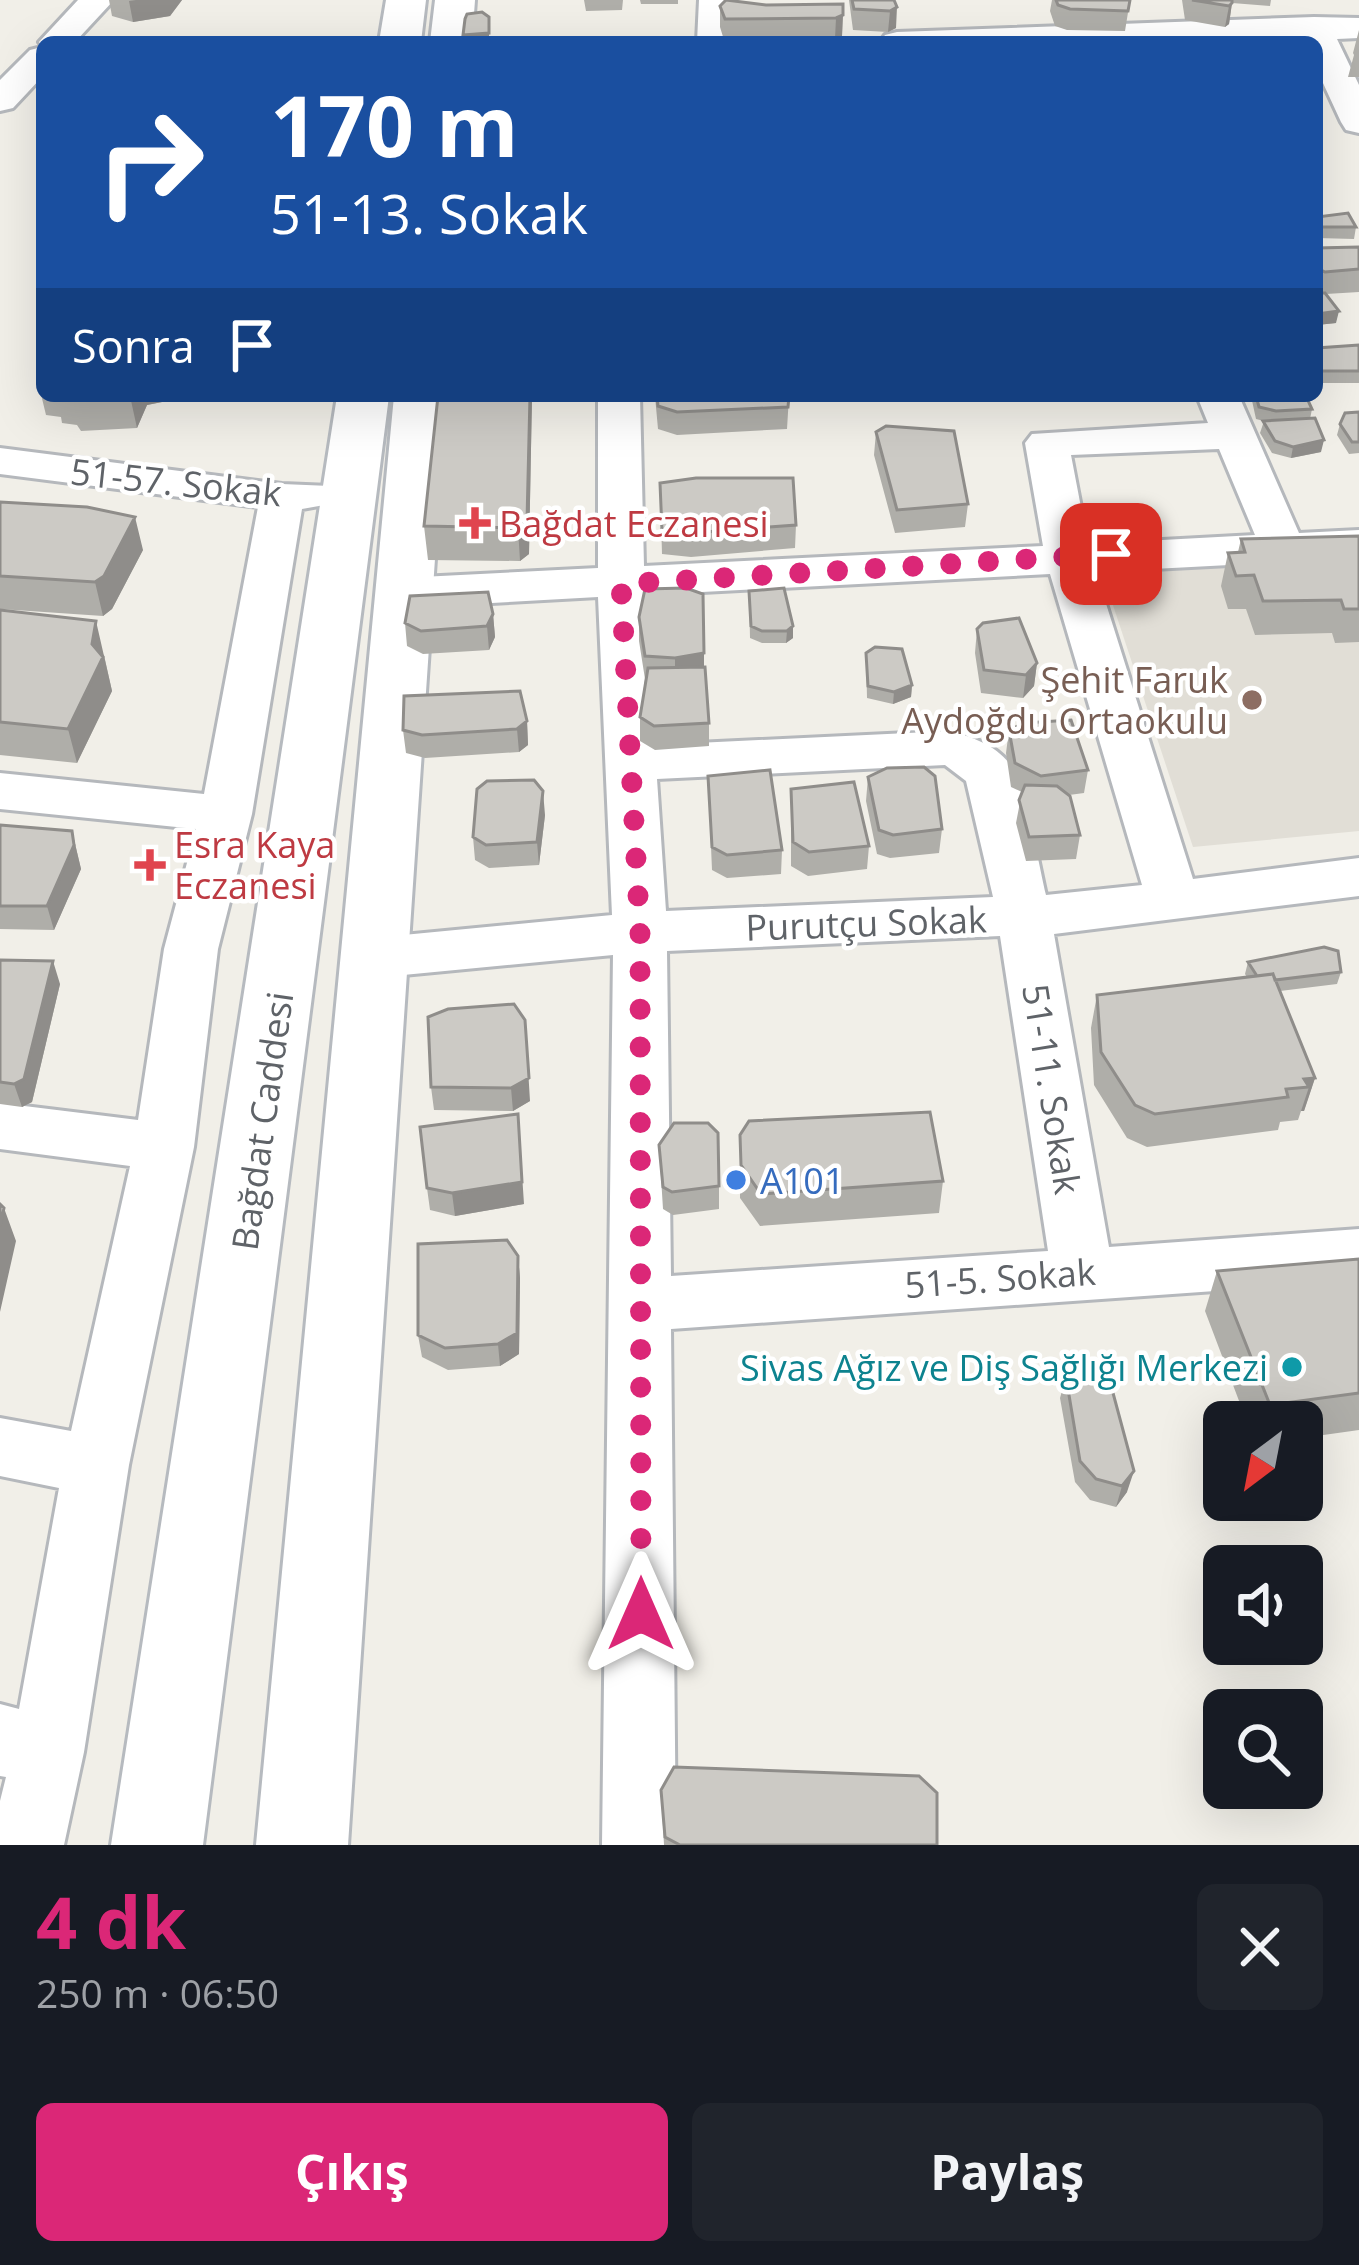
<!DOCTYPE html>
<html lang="tr">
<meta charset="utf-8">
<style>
body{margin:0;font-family:"Open Sans",sans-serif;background:#20242c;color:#f1f3f6;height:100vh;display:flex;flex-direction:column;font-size:45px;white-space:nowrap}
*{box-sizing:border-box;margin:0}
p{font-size:39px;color:#9ea1a6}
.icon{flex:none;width:66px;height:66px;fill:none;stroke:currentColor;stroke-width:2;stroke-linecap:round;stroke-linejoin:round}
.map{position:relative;height:1845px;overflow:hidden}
.drawer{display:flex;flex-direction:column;background:#171b24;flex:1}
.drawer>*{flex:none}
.guide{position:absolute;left:36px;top:36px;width:1287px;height:366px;border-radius:18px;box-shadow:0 12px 48px #0002;background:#1a4fa0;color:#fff;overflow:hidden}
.needle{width:78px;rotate:212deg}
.controls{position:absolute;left:1203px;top:1401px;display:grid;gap:24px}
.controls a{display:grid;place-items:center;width:120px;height:120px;border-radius:18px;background:#171b24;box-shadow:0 12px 48px #0002;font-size:60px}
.pin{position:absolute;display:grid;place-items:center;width:102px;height:102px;color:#fff;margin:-51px;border-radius:24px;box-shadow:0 6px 18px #0006}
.me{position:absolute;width:132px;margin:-66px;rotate:0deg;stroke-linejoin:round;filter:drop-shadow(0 0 9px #0008)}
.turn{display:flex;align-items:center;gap:42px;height:252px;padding:0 36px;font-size:54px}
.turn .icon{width:156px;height:156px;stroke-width:2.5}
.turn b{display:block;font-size:84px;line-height:102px}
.then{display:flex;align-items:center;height:114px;padding:0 36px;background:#0003;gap:24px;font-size:45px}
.round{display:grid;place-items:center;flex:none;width:126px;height:126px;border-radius:18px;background:#20242c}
.overview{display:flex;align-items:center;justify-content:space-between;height:204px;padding:0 36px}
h1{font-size:72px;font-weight:700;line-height:90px;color:#db2777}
.action{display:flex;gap:24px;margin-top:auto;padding:24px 36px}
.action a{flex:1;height:138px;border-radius:18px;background:#db2777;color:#fff;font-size:48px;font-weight:700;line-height:138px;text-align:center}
.action a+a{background:#20242c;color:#f1f3f6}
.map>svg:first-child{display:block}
.education{fill:#e1ded6}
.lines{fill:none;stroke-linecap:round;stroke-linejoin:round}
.minor-casing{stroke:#b5b8bc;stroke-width:6}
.secondary-casing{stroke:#b6babf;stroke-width:6}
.minor{fill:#fff;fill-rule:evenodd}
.secondary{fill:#fff;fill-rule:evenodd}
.wall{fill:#afaea9}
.shaded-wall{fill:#8f8d8a}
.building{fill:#cccac5;stroke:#8f8d8a;stroke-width:3}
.route{stroke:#db2777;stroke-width:21;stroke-dasharray:0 37.8}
.health-dot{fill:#e0444e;stroke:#fff;stroke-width:4.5}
.education-dot{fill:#8d6e63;stroke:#fff;stroke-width:4.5}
.shop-dot{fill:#3f7fe0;stroke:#fff;stroke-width:4.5}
.culture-dot{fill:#0f9aa8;stroke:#fff;stroke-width:4.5}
.labels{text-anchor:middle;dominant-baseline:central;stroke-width:9;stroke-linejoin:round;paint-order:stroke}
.street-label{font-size:36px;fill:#5f6368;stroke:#fff}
.health-label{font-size:36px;fill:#be3a42;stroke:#fff;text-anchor:start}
.education-label{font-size:36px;fill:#785e54;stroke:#fff;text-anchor:end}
.shop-label{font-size:36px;fill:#366cbe;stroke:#fff;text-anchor:start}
.culture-label{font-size:36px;fill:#0d838f;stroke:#fff;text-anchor:end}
</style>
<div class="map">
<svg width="1359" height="1845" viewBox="0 0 1359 1845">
<rect width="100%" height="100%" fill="#f1efe8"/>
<!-- education -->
<path class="education" d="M1359,559V831L1193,847L1101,569Z"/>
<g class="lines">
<!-- minor casing -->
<g class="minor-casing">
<path id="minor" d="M78,0H114L75,42H42V46L39,42Z
M699,0H733L731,42H697Z
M1314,17L1359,18V38L1337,39L1359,85V133L1346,130L1341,122L1317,70V42H880L885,35L897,32Z
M42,47V77L13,108L0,111V80L30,50Z
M598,396H640L644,566L1043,546L1025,443L1032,434L1208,423L1197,396H1239L1299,533L1359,530V558L1096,572L1193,879L1359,858V896L1054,934L1109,1247L1359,1229V1281L671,1329L676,1845H602L613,955L372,978L353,972L345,958L353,944L372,938L612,915L598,597L401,608L385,603L378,593L385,583L401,578L598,568ZM1219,449L1255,535L1088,544L1071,455ZM1050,574L1142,885L1046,895C1039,866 1025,783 1009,763C995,745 972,737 950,731L655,745L645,595ZM945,765L966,781L993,897L666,911L657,779ZM1000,936L1048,1251L671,1276L667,951Z
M0,448L282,484L330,486L336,495L330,504L302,509L252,814L218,949L194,1147L129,1465L84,1752L64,1845H0V1801L6,1777L0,1776V1704L19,1709L59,1488L0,1476V1418L71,1431L130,1166L0,1149V1103L138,1120L164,949L196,829L0,809V773L204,794L258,507L0,474Z"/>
</g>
<!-- secondary casing -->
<g class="secondary-casing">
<path id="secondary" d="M386,0H426L421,42H379Z
M435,0H475L472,42H430Z
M337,396H389L203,1845H111Z
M394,396H446L348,1845H256Z"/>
</g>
<!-- minor -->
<use href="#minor" class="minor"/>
<!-- secondary -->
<use href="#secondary" class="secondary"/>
</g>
<!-- wall -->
<path class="wall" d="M109,0H182L170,16L133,22L112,16Z
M584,0H623L622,10L586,11Z
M640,0H678V4H641Z
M849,0H894L896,28L888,32L853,30Z
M1052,0H1130L1125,31L1067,30L1055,26L1050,11Z
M1182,0H1271L1270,6L1232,3L1229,24L1225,27L1185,20Z
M843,4L842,36L835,39L724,40L720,27V6Z
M1359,30V77H1348L1354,55L1353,53Z
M1317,217L1356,227L1354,239L1317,238Z
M1359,247V292L1326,294L1336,323L1317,325V248Z
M1359,345V383H1318L1317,348Z
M42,371V396H178L177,399L147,405L137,428L81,431L77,425L62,423L61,417L46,415L38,382Z
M438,396H532L529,554L520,561L428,560L424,526Z
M655,396H789L787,429L677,435L658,429Z
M1251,396H1306L1312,409L1310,419L1321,452L1291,458L1272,453L1260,433L1264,421L1256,419Z
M1359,412V453L1349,454L1337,435L1340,424Z
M876,432L968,504L965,527L895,533L874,455Z
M660,483L796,525L795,548L691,557L662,554Z
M0,502L143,550L112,609L103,616L0,609Z
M1359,536V642L1335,643L1332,633L1255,635L1246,609H1228L1221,586L1228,553L1238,552L1241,539Z
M749,591L793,626V638L786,643H762L750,638Z
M0,610L104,655L112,691L77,763L0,755Z
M493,614L495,637L489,650L423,654L407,646L405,623Z
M639,617L704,667L709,723V746L655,750L640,741V717L645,679L639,641Z
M977,629L1037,663L1034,686L1023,698L981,693L975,653Z
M866,653L912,685L911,697L893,704L867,698Z
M527,721L528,745L519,752L425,758L406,753L403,730Z
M1009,730L1088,770L1084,793L1069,795L1080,835L1076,859L1026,861L1016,823L1022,792L1011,787L1006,753Z
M708,776L782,850L781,874L727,878L712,870Z
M868,777L942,829L939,853L890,858L877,854L866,801Z
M791,789L869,846L867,869L808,876L791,866Z
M545,815L539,865L489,868L475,860L473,837Z
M0,825L72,831L81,869L54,930L0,929Z
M0,960L60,984L32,1102L22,1107L0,1104Z
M1248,962L1341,972L1337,984L1280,991L1315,1078L1304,1111H1301L1298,1120L1280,1122L1278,1130L1147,1147L1127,1138L1094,1085L1091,1028L1097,995L1247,977L1245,974Z
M448,1009L530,1101L513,1111L434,1110L431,1087Z
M740,1135L943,1181L939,1213L760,1226L740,1198Z
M659,1145L719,1186V1209L673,1215L663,1209Z
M427,1188L524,1204L455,1216L430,1210Z
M518,1256L520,1278L519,1354L500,1366L448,1370L422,1357L418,1335Z
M1359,1259V1430L1302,1438V1422H1247L1205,1311L1217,1271Z
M1066,1377L1127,1492L1116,1507L1090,1500L1075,1482L1060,1398Z
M661,1790L937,1845H664Z"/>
<!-- shaded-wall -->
<path class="shaded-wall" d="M136,0H182L170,16L133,22L129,1Z
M1232,3L1229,24L1225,27L1229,6Z
M897,7L896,28L888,32L890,11Z
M843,15L842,36L835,39L836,18Z
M489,17V42H464L463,35Z
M1339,311L1336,323L1317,325V314Z
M130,396H178L177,399L147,405L137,428Z
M530,396H532L529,554L520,561L518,528Z
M1324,440L1321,452L1291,458L1293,447Z
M135,517L143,550L112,609L103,616L95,582Z
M493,614L495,637L489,650L487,626Z
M96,621L112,691L77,763L68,729L92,644Z
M793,626V638L786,643L787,631Z
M704,653V676L675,681V658Z
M1037,663L1034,686L1023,698L1026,675Z
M912,685L911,697L893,704L894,692Z
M527,721L528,745L519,752L517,729Z
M543,791L545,815L539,865L537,842Z
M72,831L81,869L54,930L47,906Z
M53,961L60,984L32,1102L22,1107L14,1084Z
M525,1020L530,1101L513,1111L511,1088Z
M1315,1078L1304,1111H1301L1309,1087L1304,1079Z
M518,1114L524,1204L455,1216L452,1193Z
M4,1208L16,1241L0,1312V1226Z
M518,1256L520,1278L519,1354L500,1366L498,1344Z
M1134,1471L1127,1492L1116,1507L1122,1486Z"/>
<!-- building -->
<path class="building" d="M726,0L766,5L843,4V15L836,18L725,19L720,6Z
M852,0H894L897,7L890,11L854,9Z
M1056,0H1130L1128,11L1070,9L1058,5Z
M1192,0H1232V3L1229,6Z
M482,12L489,17V33L463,35L465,19L467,14Z
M1348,213L1356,227H1317V217Z
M1359,247V269L1325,272L1317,268V248Z
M1317,293H1325L1339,311L1317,314Z
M1359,345V371H1321L1317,357V348Z
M438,396H530L527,521L518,528L424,526Z
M657,396H789L788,407L677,412L658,406Z
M1256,396H1306L1312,409L1276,411L1259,407Z
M1359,412V442H1352L1340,424L1345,413Z
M1315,418L1324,440L1293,447L1275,441L1263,421Z
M886,426L954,431L968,504L897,510L876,432Z
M696,478H793L796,525L691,533L662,531L660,483Z
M0,502L87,507L135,517L104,576L95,582L0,576Z
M1359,536V609H1344L1341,600L1263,601L1254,575L1236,576L1228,553L1245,552L1241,539Z
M686,588L703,594L704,653L675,658L645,656L639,617L645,589Z
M784,588L793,626L787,631H762L751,626L749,591Z
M488,592L493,614L487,626L421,631L405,623L410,596Z
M0,610L96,621L92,644L103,657L68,729L0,722Z
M1019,618L1037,663L1026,675L984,670L977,629L983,623Z
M875,647L902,649L912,685L894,692L868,686L866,653Z
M705,667L709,723L654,726L640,717L648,668Z
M520,691L527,721L517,729L422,735L403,730L404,696Z
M1071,720L1088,770L1041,776L1015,763L1009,730L1024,723Z
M924,767L935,776L942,829L893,835L879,830L868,777L887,768Z
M770,770L782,850L727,855L712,847L708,776Z
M534,780L543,791L537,842L486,845L473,837L477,789L487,781Z
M854,782L869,846L809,852L793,842L791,789Z
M1025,785L1057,786L1070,796L1080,835L1029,837L1019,800Z
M0,825L72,831L74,845L47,906H0Z
M1324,947L1338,951L1341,972L1275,980L1273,974L1257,976L1248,962Z
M0,960L53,961L24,1079L14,1084L0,1082Z
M1273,974L1315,1078L1304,1079L1309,1087L1286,1089L1288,1097L1155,1114L1135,1105L1101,1052L1097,995Z
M514,1004L525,1020L529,1078L511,1088L431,1087L428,1017L448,1009Z
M930,1112L943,1181L761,1194L741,1165L740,1135L749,1121Z
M518,1114L522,1182L452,1193L427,1188L420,1127Z
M674,1123H708L718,1133L719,1186L672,1192L663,1187L659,1145Z
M0,1204L4,1208L0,1226Z
M507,1240L518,1256L517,1333L498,1344L445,1348L418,1335V1244Z
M1359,1259V1393L1270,1405L1217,1271Z
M1077,1361L1097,1364L1109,1378L1134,1471L1122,1486L1096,1479L1080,1461L1066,1377Z
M674,1767L919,1776L937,1793V1845H680L665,1837L661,1790Z"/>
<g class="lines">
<!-- route -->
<path class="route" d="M641,1614L640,932L621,584L1111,554"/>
</g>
<!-- markers -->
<g class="health-dot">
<path d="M469 505h12v12h12v12h-12v12h-12v-12h-12v-12h12z"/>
<path d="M144 847h12v12h12v12h-12v12h-12v-12h-12v-12h12z"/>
</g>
<circle class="education-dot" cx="1252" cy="700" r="12"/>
<circle class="shop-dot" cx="736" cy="1180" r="12"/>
<circle class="culture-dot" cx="1292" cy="1367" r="12"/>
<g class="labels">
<!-- street labels -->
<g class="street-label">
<text transform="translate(176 482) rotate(6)">51-57. Sokak</text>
<text transform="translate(866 923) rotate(-2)">Purutçu Sokak</text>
<text transform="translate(1052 1089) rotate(81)">51-11. Sokak</text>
<text transform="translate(262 1121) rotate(-82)">Bağdat Caddesi</text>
<text transform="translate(1000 1278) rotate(-4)">51-5. Sokak</text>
</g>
<!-- health labels -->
<g class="health-label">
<text x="499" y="523">Bağdat Eczanesi</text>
<text x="174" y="844">Esra Kaya<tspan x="174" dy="41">Eczanesi</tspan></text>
</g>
<!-- education labels -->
<g class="education-label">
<text x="1228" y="679">Şehit Faruk<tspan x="1228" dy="41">Aydoğdu Ortaokulu</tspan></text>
</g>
<!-- shop labels -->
<g class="shop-label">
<text x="760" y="1180">A101</text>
</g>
<!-- culture labels -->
<g class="culture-label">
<text x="1268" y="1367">Sivas Ağız ve Diş Sağlığı Merkezi</text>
</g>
</g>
</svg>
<div class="controls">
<a><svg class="needle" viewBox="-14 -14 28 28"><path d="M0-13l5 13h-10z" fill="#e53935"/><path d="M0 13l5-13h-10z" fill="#9ea1a6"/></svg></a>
<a><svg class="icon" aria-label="sound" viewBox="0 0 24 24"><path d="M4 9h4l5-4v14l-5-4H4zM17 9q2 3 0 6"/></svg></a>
<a><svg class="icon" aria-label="search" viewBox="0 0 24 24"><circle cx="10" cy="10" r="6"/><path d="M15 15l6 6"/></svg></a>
</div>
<div class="pin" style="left:1111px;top:554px;background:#d93025"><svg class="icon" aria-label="arrive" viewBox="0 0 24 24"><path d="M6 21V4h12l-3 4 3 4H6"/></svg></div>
<svg class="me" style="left:641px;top:1614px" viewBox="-20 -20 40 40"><path d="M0-17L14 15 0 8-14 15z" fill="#db2777" stroke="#fff" stroke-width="4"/></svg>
<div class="guide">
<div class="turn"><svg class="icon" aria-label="right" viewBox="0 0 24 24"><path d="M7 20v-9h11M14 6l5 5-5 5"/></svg><div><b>170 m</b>51-13. Sokak</div></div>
<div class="then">Sonra<svg class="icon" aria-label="arrive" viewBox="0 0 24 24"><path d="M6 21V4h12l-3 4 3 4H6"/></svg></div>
</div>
</div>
<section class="drawer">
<div class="overview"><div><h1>4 dk</h1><p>250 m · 06:50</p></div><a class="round"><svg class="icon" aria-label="close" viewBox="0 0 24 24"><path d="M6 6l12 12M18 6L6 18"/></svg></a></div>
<div class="action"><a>Çıkış</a><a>Paylaş</a></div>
</section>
